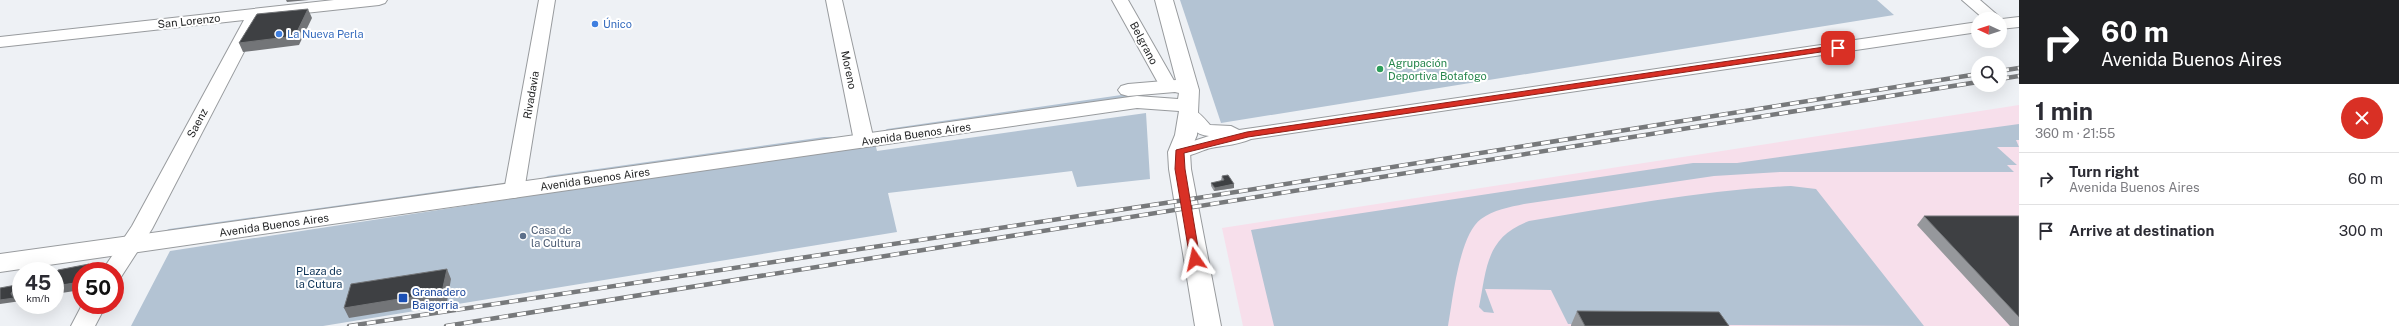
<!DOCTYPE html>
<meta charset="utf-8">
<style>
body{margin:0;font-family:"Public Sans",sans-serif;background:#f2f2f3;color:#2b2b33;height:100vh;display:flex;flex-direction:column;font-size:15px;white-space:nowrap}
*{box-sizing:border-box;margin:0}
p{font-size:13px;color:#7c7c81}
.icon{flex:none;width:22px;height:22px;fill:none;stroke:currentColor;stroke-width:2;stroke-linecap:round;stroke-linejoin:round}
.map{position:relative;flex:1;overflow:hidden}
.drawer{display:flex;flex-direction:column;background:#fff;width:380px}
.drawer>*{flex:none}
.hud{background:#202124;color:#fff;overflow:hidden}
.needle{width:26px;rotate:273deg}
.tools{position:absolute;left:1971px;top:12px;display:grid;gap:8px}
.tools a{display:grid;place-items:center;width:36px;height:36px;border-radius:50%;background:#fff;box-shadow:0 4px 16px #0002;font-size:20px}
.speed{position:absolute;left:12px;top:262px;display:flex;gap:8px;font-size:20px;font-weight:700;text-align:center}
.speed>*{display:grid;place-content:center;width:52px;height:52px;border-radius:50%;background:#fff;box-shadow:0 4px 16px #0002;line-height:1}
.speed small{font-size:10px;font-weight:400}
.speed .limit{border:6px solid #d22;background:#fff;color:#111}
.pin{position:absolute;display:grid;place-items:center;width:34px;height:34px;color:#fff;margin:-17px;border-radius:8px;box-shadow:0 2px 6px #0006}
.me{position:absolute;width:44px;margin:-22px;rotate:349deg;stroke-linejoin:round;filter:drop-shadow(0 0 3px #0008)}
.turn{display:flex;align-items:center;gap:14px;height:84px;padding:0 16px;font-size:18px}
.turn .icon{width:52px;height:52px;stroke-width:2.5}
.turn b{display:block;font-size:28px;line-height:34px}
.round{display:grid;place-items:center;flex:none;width:42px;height:42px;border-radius:21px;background:#f2f2f3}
.head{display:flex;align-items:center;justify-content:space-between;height:68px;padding:0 16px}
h1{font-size:24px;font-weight:700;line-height:30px}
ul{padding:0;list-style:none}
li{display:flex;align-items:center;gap:12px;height:52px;padding:0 16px;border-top:1px solid #e1e1e2}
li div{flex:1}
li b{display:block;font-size:15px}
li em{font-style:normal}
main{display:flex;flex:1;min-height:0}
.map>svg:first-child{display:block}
.industrial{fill:#f7dfeb}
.green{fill:#b3c3d3}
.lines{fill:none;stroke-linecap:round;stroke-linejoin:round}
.street-casing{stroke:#989b9e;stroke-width:2}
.secondary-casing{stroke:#989b9e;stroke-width:2}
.street{fill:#fff;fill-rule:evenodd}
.secondary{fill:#fff;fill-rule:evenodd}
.rail-casing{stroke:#77797b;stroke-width:4.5}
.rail{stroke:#fff;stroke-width:3;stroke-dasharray:9;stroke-linecap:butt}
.wall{fill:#96989c}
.shaded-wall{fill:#737578}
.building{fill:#3e4043;stroke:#737578}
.route{fill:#d93025;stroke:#8d1f18}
.shop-dot{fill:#3f7fe0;stroke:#fff;stroke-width:1.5}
.leisure-dot{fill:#2e9e5b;stroke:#fff;stroke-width:1.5}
.service-dot{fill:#5c6f8a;stroke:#fff;stroke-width:1.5}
.transit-dot{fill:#1a4fb4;stroke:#fff;stroke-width:1.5}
.labels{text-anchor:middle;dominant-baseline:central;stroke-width:4;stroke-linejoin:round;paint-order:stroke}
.street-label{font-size:11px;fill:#1f2021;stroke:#fff}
.shop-label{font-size:11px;fill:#366cbe;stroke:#fff;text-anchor:start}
.leisure-label{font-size:11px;fill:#27864d;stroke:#fff;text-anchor:start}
.service-label{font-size:11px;fill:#4e5e75;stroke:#fff;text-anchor:start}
.park-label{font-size:11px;fill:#0c3256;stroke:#fff}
.transit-label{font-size:11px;fill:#164399;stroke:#fff;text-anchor:start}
</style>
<main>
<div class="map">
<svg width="2019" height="326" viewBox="0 0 2019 326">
<rect width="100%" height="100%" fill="#eef1f5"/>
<!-- industrial -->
<path class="industrial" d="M2019,105V326H1243L1222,228Z"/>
<!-- green -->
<path class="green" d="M1180,0H1877L1894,15L1221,123Z
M1135,93L1145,95L1140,97L881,133L887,129Z
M1146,113L1150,179L1077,187L1072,171L888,193L897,232L323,326H131L170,251L875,143L877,151Z
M2019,124V140H2016L2019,147H1997L2017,165H2007L2014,172H1780L1714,176L1524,204C1510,207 1493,210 1481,219C1459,235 1453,299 1448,326H1274L1251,230L1693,163H1737Z
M824,137H832L834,139L540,180L548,176Z
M477,186H487V188L159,234L169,229Z
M1791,186L1816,189L1924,326L1568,324L1551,290L1485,289L1494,313L1484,312L1479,307C1487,267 1486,237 1529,221C1616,207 1703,190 1791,186Z"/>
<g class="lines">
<!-- street casing -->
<g class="street-casing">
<path id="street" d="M334,0H387L385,3L379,5L259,18L260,21L152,229L121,277L115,278V271H102L132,226L244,20L0,47V37Z
M539,0H555L524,191L521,196L514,198L507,196L504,191Z
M826,0H842L874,141L871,145L864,147L857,145L854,141Z
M1112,0H1128L1177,86L1174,90H1162Z
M1962,0H1980L2002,19L2019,17V27L2000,29V19H1984Z
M1978,22V32L1251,139C1237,145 1225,145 1211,148C1198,151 1186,160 1172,156L1169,152L1172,148L1209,136C1195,135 1187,125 1180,114L1182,110C1196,107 1201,115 1210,125L1231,126L1239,130Z
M82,305H106L95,326H71Z"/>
</g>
<!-- secondary casing -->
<g class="secondary-casing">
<path id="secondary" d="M1155,0H1173L1199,90L1197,135L1190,152L1191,169L1221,326H1195L1169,169L1168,152L1175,135L1179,111L1137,108L0,272V254L1137,96L1178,99L1179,93L1175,92L1128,96L1121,94L1118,90L1121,86L1128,84L1176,80Z"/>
</g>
<!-- street -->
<use href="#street" class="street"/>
<!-- secondary -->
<use href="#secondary" class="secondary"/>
<!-- rail casing -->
<g class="rail-casing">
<path id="rail" d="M2000,71L2019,68
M2000,79L2019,76
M349,326L1185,200L1978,74
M446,326L1978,82"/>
</g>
<!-- rail -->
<use href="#rail" class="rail"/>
</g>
<!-- wall -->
<path class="wall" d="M1222,176L1234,188L1214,191L1211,186V183L1222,181L1221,180Z
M1924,216H2019V326H2010L1917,225Z
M1577,311L1729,326H1571V325Z"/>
<!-- shaded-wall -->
<path class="shaded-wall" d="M286,0H309L287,2Z
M308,9L312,18L299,45L243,52L239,43Z
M1234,184V188L1214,191L1215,188Z
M89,264L94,271H86Z
M447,269L451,279L447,302L349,318L344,308Z
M81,282V290L55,294V286Z
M21,284V301L0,304V300L11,294Z"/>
<!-- building -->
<path class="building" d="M308,9L295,36L239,43L257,14Z
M1228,175L1234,184L1215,188L1211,183L1224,180L1222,176Z
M1924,216H2019V317Z
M89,264L86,271H81V282L55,286V272H57L58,270Z
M447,269L442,292L344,308L351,284Z
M21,278V292L11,294L20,279Z
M16,285L11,294L14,298L0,300V288Z
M1577,311L1719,312L1729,326H1585Z"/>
<!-- route -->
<path class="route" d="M1838,45L1841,46V49L1248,137L1184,153L1185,169L1200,259L1195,263L1190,259L1175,169L1176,150L1247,132Z"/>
<!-- markers -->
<g class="shop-dot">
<circle cx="595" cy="24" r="4"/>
<circle cx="279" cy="34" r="4"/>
</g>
<circle class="leisure-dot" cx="1380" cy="69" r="4"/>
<circle class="service-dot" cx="523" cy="236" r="4"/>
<rect class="transit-dot" x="398" y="293" width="10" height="10" rx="2"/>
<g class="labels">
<!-- street labels -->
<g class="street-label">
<text transform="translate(189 21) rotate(-6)">San Lorenzo</text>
<text transform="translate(1144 43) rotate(62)">Belgrano</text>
<text transform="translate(849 70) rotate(78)">Moreno</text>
<text transform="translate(531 95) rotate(-80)">Rivadavia</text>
<text transform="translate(197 123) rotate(-62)">Saenz</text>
<text transform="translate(916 134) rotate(-8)">Avenida Buenos Aires</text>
<text transform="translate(595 179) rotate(-8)">Avenida Buenos Aires</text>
<text transform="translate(274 225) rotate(-8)">Avenida Buenos Aires</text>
</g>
<!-- shop labels -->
<g class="shop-label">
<text x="603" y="24">Único</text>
<text x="287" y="34">La Nueva Perla</text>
</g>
<!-- leisure labels -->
<g class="leisure-label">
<text x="1388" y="63">Agrupación<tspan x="1388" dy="13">Deportiva Botafogo</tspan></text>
</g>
<!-- service labels -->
<g class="service-label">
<text x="531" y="230">Casa de<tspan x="531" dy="13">la Cultura</tspan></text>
</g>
<!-- park labels -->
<g class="park-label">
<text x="319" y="271">PLaza de<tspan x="319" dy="13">la Cutura</tspan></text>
</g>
<!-- transit labels -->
<g class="transit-label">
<text x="412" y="292">Granadero<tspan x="412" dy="13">Baigorria</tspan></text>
</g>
</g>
</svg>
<div class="tools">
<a><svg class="needle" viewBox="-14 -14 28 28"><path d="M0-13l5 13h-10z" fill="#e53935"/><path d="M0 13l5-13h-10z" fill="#7c7c81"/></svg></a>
<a><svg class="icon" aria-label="search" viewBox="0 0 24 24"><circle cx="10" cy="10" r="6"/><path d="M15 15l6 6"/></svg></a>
</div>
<div class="speed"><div>45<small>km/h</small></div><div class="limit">50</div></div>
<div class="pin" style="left:1838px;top:48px;background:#d93025"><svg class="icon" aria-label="arrive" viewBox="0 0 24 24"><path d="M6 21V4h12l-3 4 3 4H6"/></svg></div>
<svg class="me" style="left:1195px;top:259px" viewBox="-20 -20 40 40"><path d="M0-17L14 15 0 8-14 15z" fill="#d93025" stroke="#fff" stroke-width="4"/></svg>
</div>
<section class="drawer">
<div class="hud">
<div class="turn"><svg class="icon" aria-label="right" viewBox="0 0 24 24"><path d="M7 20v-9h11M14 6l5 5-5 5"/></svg><div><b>60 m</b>Avenida Buenos Aires</div></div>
</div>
<div class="head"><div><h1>1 min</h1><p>360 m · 21:55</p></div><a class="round" style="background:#d93025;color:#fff"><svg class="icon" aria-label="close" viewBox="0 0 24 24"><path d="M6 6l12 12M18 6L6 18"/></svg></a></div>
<ul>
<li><svg class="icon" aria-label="right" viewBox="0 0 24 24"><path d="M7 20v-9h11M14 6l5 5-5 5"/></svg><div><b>Turn right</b><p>Avenida Buenos Aires</p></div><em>60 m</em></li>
<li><svg class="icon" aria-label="arrive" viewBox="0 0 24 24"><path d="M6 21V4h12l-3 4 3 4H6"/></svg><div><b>Arrive at destination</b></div><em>300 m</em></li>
</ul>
</section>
</main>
